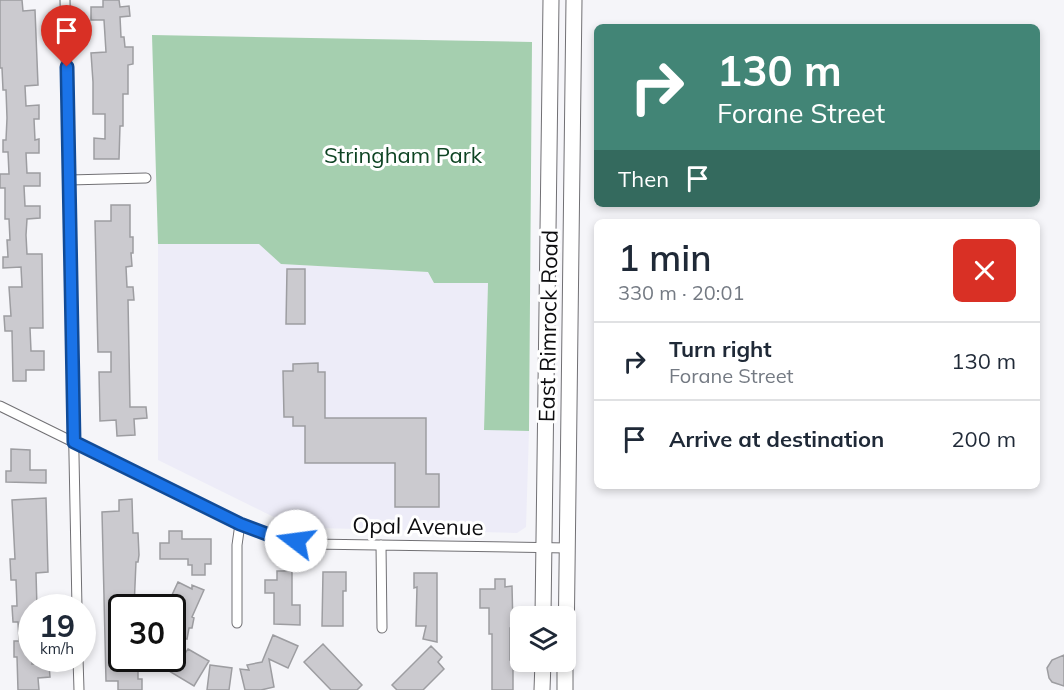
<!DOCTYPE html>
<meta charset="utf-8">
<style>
body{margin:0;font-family:Mulish,sans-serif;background:#f2f2f3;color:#1f2937;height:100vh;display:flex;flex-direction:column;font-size:22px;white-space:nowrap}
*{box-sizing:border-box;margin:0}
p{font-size:20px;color:#747a83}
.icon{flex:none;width:33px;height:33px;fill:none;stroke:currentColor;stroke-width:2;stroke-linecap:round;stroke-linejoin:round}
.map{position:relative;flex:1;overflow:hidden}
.panel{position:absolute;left:594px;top:219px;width:446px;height:270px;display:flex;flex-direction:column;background:#fff;border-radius:9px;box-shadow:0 3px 9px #0003}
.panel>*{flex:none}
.banner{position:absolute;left:594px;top:24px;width:446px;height:183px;border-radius:9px;box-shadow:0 3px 9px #0003;background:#428576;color:#fff;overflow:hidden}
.fabs{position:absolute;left:510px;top:606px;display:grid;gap:12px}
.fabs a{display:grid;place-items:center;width:66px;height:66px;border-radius:9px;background:#fff;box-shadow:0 3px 9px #0003;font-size:30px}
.speed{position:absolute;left:18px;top:594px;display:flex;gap:12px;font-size:30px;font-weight:700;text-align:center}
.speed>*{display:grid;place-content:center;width:78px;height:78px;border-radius:50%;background:#fff;box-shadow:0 3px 9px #0003;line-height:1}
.speed small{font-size:15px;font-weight:400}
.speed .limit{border:3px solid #111;border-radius:9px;background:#fff;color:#111}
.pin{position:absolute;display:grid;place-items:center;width:51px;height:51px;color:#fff;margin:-62px -26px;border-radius:50% 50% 50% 0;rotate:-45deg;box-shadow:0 0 6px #0007}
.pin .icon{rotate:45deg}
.me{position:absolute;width:66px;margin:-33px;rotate:285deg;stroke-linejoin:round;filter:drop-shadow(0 0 4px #0008)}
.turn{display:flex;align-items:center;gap:21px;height:126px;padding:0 24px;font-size:27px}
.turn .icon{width:78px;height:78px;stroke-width:2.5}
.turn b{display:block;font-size:42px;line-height:51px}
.then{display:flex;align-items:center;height:57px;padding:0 24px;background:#0003;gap:12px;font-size:22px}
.round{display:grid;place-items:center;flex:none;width:63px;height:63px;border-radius:9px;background:#f2f2f3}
.overview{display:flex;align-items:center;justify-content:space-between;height:102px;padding:0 24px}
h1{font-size:36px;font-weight:600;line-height:45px}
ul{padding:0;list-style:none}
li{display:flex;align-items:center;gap:18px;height:78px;padding:0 24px;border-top:2px solid #e0e1e3}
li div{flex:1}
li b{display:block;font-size:22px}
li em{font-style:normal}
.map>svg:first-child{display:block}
.built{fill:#edecf8}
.green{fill:#a5cfaf}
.building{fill:#cbcacf;stroke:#9d9da1;stroke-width:1.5}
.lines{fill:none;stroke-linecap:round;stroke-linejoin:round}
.street-casing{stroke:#717074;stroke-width:11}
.primary-casing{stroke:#717074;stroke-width:17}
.street{stroke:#fff;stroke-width:9}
.primary{stroke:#fff;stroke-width:15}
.route-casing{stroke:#114b97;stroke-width:15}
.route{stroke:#1a73e8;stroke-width:10}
.labels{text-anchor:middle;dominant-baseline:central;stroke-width:6;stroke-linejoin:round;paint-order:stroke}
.park-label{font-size:22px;fill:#0e4423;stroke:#fff}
.street-label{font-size:22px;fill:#0d0d0f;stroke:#fff}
</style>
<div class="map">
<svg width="1064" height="690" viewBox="0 0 1064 690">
<rect width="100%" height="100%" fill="#f5f5f9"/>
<!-- built -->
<path class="built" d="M158,244H260L281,264L428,272L434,283H488L484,429L529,431L526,527L517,533L317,528L288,524L158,460Z"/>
<!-- green -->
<path class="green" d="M152,35L532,42L529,431L484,430L488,283H434L428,272L281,264L259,244H158Z"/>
<!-- building -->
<path class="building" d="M0,0H22L23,11L35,10L38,85L25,86L26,106L39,105V119H34L35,140L39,139V153H26L27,173H40V186H24L25,206H40V218L27,219L26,235L27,254H42L43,328H30L31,351H44V370H26V381H13L12,331H5L4,316H11L9,287H22L21,267L3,268V257H8L7,240H10L9,219H5V188H0V174H9L8,152H3V140H6L7,118L6,90H3L2,68H0Z
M103,0H119L120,7L129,6L130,16L120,17L121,37H124L125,47H133V64L128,65V94H123V126H120L119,159H94V138L105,139V114H93V82L91,53L106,52L104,20H91V7H103Z
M111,205H130V237H133V253H131L132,266L126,267L127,287H133L134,300H128L130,407H146L147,418L134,419L135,435L117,436L116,420L100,421L99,372H111V352H98L95,221H111Z
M287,269H305V324H286Z
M318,363V372H325V418H426V474H439V507H395V463H305V426H293V417H284L283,371H293V364Z
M11,449L30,450V470H46V483L6,482V471H11Z
M46,498L48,572L36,573L37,608H32V664H49L50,677L38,678L39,690H18L17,657H14V641H19L18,622H13L12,606H17L16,580H11L10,559H15L12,500Z
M132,499L133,533H138L139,555L138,562H136L134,608H122V658H138V679H142V690H118V681H106L102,512L119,511V500Z
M169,531H182V539H211V564H205V575H192V565H188V559H160V543H169Z
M277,571H292V605H300V625L274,624V593H265V580H277Z
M323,572H346V591H343V626H322Z
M414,573H437V642L423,639L426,626H416L417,587L414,588Z
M495,579H505V587L512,586L513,628H510V660H513V690H492V634H489V608H480V589H495Z
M178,582L192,589V585L204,590L192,617L194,618L192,628H189L187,639L172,636V595Z
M273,635L298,646L288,668L269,659L274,687L261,690H245L240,669L249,670L247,665L262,662Z
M323,644L362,685L357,690H331L304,662Z
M431,646L442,657L438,662L444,669L423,690H397L392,685Z
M188,649L209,661L194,686L164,668L170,658H172L173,654L181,659Z
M1064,655V686L1052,682L1049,678L1047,668L1052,660Z
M210,665L232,668L229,690H207Z"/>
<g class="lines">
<!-- street casing -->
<g class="street-casing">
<path id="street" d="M65,0L77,608
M69,180L146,178
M0,406L240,524L280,539L311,544L567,548
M381,545L382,628
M237,623V545L240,524
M78,658L79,690"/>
</g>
<!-- primary casing -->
<g class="primary-casing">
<path id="primary" d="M543,616L551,0
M566,652L574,0
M542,690L543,662
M565,690V662"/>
</g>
<!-- street -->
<use href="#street" class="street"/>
<!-- primary -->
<use href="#primary" class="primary"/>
</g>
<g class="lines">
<!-- route casing -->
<g class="route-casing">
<path id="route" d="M67,67L74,442L240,524L280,539L296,541"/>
</g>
<!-- route -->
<use href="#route" class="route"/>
</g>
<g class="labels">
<!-- park labels -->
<g class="park-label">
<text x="403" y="155">Stringham Park</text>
</g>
<!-- street labels -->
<g class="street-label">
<text transform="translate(548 326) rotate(-89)">East Rimrock Road</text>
<text transform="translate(418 526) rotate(1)">Opal Avenue</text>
</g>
</g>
</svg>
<div class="fabs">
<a><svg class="icon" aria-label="layers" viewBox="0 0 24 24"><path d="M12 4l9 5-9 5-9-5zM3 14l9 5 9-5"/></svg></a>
</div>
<div class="speed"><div>19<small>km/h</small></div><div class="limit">30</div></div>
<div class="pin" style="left:67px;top:67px;background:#d93025"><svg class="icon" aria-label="arrive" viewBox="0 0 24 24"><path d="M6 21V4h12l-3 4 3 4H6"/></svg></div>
<svg class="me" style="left:296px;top:541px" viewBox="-20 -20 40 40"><circle r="19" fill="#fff"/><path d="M0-13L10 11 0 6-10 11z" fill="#1a73e8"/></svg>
<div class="banner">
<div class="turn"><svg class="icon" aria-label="right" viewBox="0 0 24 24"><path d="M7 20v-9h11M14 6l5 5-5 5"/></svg><div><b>130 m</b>Forane Street</div></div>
<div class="then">Then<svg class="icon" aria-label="arrive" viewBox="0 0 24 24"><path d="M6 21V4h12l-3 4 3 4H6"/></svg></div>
</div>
<section class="panel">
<div class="overview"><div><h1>1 min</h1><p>330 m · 20:01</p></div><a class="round" style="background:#d93025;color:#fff"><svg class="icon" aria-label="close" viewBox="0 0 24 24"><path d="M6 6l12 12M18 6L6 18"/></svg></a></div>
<ul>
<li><svg class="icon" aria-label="right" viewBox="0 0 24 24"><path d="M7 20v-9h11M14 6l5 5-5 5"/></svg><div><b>Turn right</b><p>Forane Street</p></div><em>130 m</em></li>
<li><svg class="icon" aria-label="arrive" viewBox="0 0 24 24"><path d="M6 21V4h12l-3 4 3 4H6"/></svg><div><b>Arrive at destination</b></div><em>200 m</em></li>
</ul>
</section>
</div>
